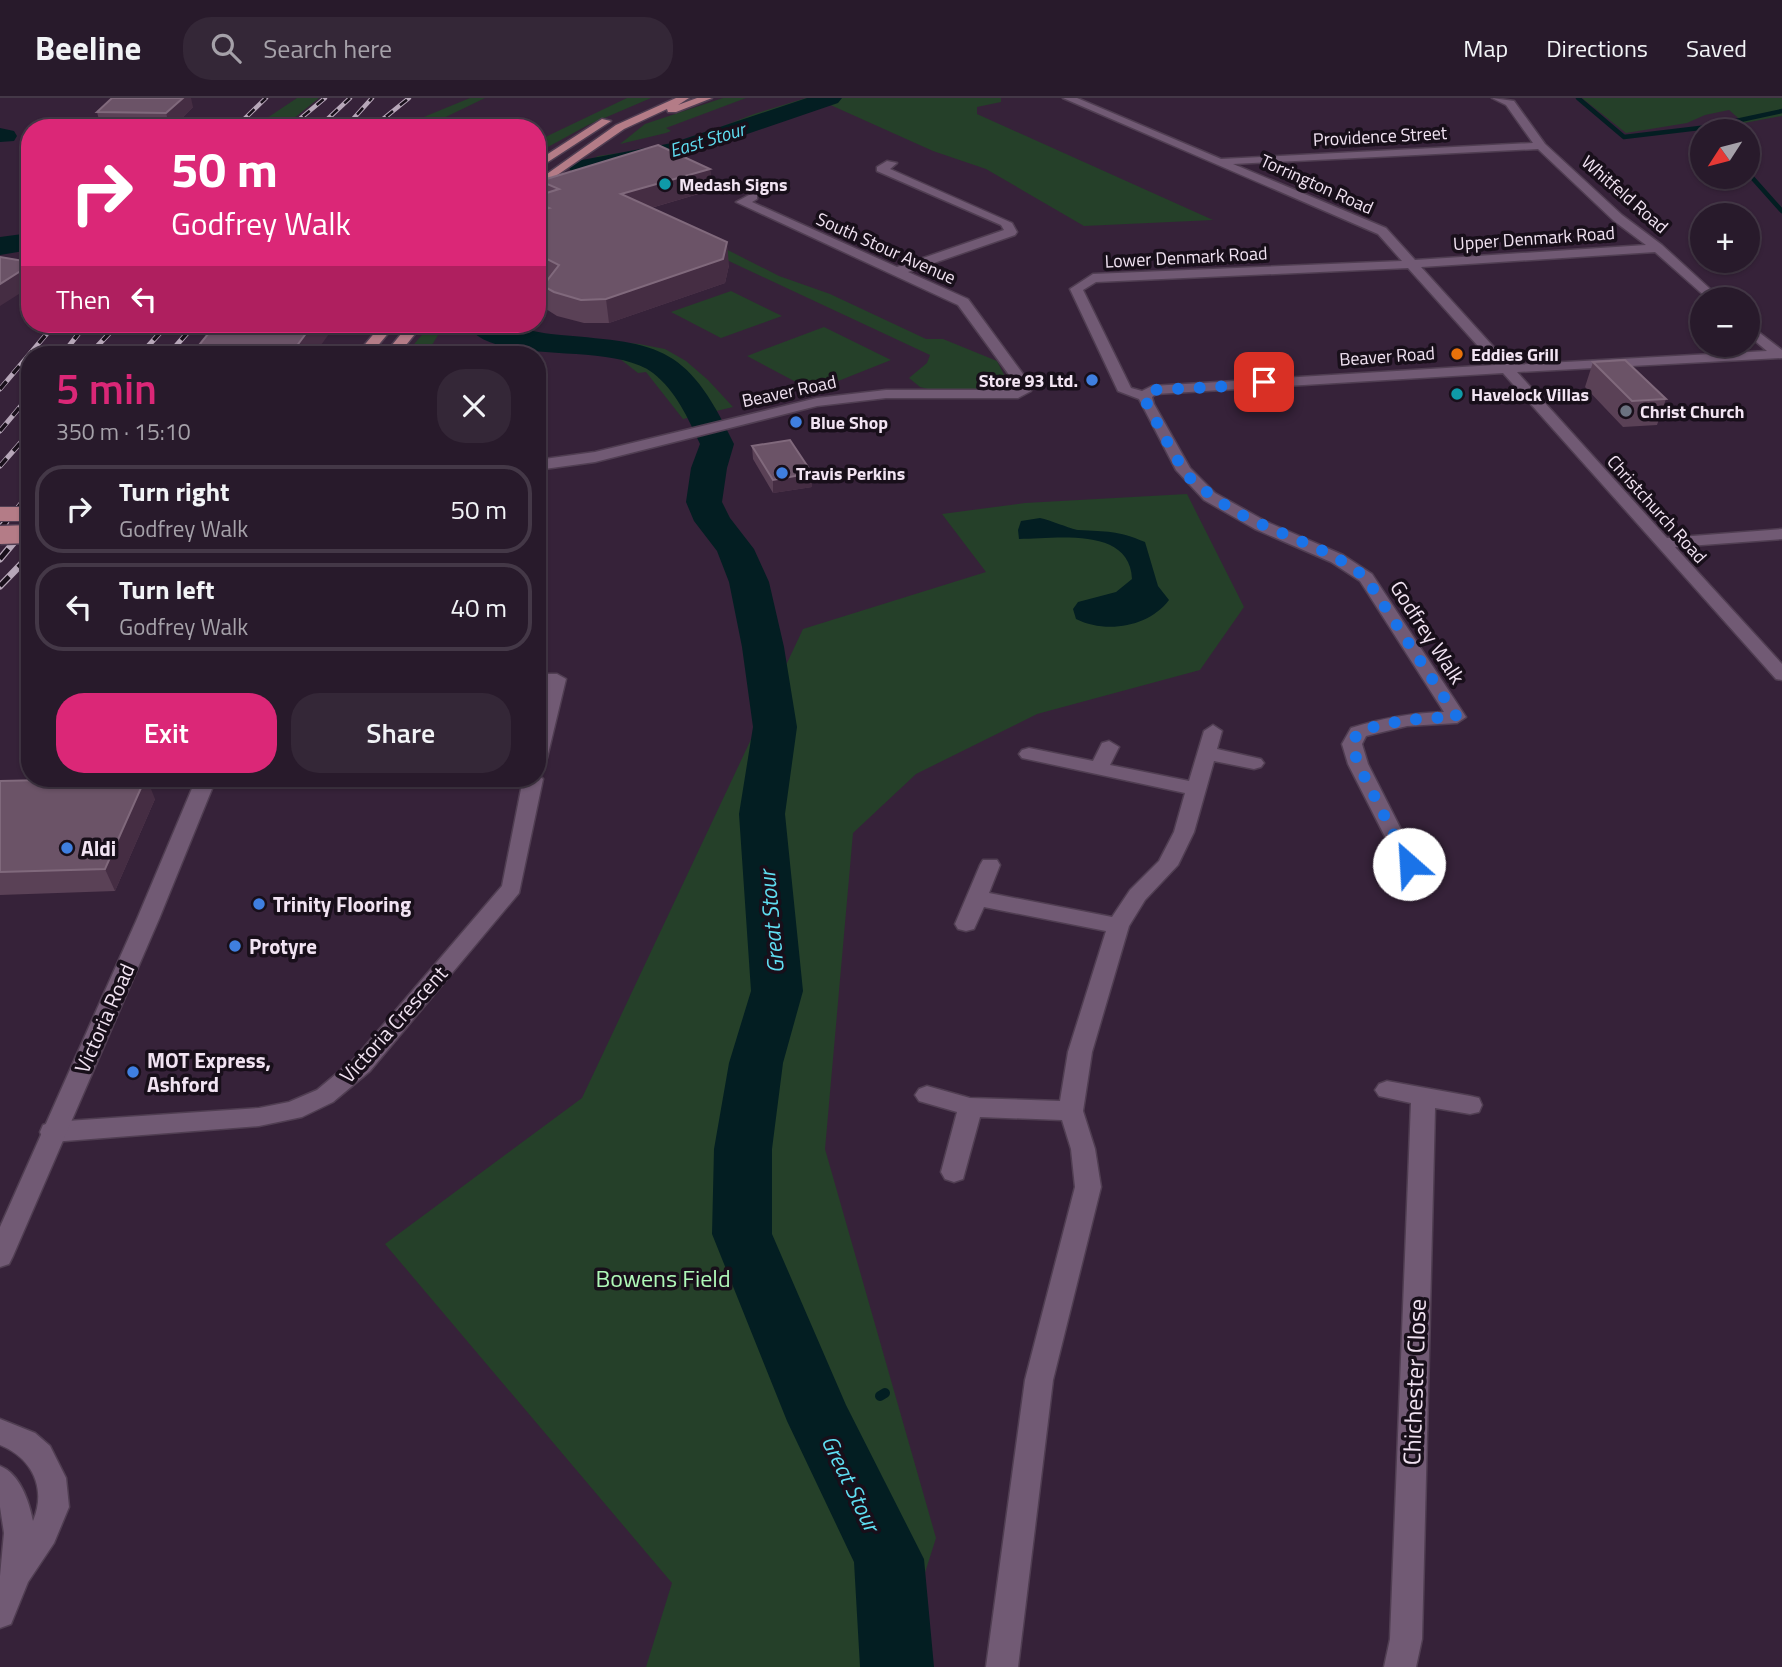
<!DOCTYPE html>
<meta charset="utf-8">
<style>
body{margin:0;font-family:"Titillium Web",sans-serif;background:#342737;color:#f1f3f6;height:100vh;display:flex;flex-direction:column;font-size:26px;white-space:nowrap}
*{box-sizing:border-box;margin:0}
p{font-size:23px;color:#a5a1a9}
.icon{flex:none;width:38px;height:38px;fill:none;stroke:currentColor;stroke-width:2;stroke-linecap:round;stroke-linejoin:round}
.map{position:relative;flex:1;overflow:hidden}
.details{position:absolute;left:21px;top:248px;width:525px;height:441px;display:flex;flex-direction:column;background:#281a2b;border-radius:28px;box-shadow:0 2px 5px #0004,0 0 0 2px #443847}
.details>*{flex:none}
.guide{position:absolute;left:21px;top:21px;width:525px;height:214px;border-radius:28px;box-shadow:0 2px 5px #0004,0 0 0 2px #443847;background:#db2777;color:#fff;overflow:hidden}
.needle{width:46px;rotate:234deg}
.fabs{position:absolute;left:1690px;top:21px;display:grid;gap:14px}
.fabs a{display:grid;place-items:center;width:70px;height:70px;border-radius:50%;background:#281a2b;box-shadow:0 2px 5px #0004,0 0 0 2px #443847;font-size:35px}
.pin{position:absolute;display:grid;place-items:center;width:60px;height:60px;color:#fff;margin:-30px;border-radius:14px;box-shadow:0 4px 10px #0006}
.me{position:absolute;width:77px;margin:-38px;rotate:334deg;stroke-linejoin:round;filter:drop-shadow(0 0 5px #0008)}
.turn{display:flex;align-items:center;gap:24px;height:147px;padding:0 35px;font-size:32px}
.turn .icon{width:91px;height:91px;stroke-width:2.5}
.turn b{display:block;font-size:49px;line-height:60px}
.then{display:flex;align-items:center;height:66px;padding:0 35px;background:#0003;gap:14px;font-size:26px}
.round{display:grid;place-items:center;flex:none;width:74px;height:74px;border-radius:28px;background:#342737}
.overview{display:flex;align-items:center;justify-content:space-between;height:119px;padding:0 35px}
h1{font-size:42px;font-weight:600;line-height:52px;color:#db2777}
.primary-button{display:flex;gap:14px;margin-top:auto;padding:14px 35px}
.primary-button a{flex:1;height:80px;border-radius:28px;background:#db2777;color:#fff;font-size:28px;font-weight:600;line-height:80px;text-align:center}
.primary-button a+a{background:#342737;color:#f1f3f6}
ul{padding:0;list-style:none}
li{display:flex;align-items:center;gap:21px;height:88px;margin:0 14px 10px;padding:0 21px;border:4px solid #443847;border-radius:28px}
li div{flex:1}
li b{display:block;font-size:26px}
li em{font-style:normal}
header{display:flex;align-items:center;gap:42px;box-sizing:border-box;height:98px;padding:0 35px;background:#281a2b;border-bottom:2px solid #443847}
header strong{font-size:33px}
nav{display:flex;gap:38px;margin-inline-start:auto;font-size:24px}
.search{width:490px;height:63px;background:#342737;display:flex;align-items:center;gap:18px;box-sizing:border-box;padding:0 24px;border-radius:28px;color:#a5a1a9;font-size:26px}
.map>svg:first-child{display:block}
.green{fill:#254029}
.water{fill:#031e22}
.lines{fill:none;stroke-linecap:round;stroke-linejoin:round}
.stream-far1{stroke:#031e22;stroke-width:4.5}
.stream{stroke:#031e22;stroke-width:10}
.river{fill:#031e22;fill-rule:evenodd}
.street-casing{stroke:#503e52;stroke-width:3}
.secondary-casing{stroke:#503e52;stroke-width:3}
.primary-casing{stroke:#503e52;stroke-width:3}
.street{fill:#715a74;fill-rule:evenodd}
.secondary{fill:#715a74;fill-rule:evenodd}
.primary{fill:#b47c87;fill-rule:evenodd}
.rail-far2-casing{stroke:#b7a7b9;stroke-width:4.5}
.rail-far1-casing{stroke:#b7a7b9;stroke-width:5}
.rail-casing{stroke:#b7a7b9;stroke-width:7}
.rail-far2{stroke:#180f1a;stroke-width:2.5;stroke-dasharray:9;stroke-linecap:butt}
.rail-far1{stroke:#180f1a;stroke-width:3.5;stroke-dasharray:10;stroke-linecap:butt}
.rail{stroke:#180f1a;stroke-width:4.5;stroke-dasharray:13;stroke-linecap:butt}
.primary-bridge-far1-casing{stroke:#503e52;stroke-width:16;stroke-linecap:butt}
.primary-bridge-casing{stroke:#503e52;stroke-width:21;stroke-linecap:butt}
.primary-bridge-far1{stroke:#b47c87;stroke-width:14}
.primary-bridge{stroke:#b47c87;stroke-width:18}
.wall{fill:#5a4156}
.shaded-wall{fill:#452d43}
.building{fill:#6b5367;stroke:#80697c;stroke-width:2}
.route{stroke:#1a73e8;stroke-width:12;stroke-dasharray:0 21.6}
.culture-dot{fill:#0f9aa8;stroke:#180f1a;stroke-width:2.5}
.food-dot{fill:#e8710a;stroke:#180f1a;stroke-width:2.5}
.shop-dot{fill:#3f7fe0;stroke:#180f1a;stroke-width:2.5}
.worship-dot{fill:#6b7280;stroke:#180f1a;stroke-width:2.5}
.labels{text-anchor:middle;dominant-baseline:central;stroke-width:7;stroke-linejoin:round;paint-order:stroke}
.far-street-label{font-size:18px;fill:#f1e3f2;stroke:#180f1a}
.far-poi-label{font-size:18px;font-weight:bold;fill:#f1e3f2;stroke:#180f1a;text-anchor:start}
.far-water-label{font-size:19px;font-style:italic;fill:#5fdef1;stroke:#180f1a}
.street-label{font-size:21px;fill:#f1e3f2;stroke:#180f1a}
.poi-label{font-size:21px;font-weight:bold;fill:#f1e3f2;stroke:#180f1a;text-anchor:start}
.water-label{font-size:23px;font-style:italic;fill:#5fdef1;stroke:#180f1a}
.near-park-label{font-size:24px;fill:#aff9b8;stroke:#180f1a}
.near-street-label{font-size:24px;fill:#f1e3f2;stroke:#180f1a}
</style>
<header>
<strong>Beeline</strong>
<div class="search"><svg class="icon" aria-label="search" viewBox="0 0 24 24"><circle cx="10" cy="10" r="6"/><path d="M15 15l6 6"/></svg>Search here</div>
<nav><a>Map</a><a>Directions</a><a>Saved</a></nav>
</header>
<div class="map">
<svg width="1782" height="1569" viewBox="0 0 1782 1569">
<rect width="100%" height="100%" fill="#362239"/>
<!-- green -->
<path class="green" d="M297,0H319L282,30H252Z
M470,0H485L423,30H406L414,23Z
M627,0H651L588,27L537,55V43Z
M723,0H746L666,30L671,33L666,35L620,46L645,26Z
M806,0H1001V4L977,9V16L1213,122L1084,128L986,71L933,53L826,5L673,61L580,77L779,178L830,196L926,241H943L997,263L1011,290L932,292L920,289L909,280L927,265L930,257L607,106L566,79L598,58L656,50L685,43L754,16Z
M1582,0H1782V18L1744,25L1729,12L1705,17L1687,25L1626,35Z
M731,193L782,218L721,240L671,214Z
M431,226H505L552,238L639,246L665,251L686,263L708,282L733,309L683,321L646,274L638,275L615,257L606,259L602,256L521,251L473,232H441L426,257H405Z
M824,229L891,262L813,293L747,258Z
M1187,396L1244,509L1200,572L1037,616L916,676L853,735L825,1051L936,1440L895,1569H646L672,1485L385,1146L582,1000L803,531L986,474L942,416L1025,405Z"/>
<!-- water -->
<path class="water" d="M1040,420C1050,422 1071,431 1078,432C1108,434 1116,432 1145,444L1158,488L1169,502C1149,529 1106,536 1076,521L1073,511L1078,504L1116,494L1132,481C1130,428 1055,441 1019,441L1018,432L1021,423Z"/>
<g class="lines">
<!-- stream-far1 -->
<path class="stream-far1" d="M1578,0L1624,39L1708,29L1782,13
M1748,75L1782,113"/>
<!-- stream -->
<path class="stream" d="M880,1298L885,1295
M820,1323L836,1316"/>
<!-- river -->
<path class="river" d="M807,0H842L838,5L686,57L582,78L573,76L569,70L573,64L582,62L672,45Z
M0,30L14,33L17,38L14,43L0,44Z
M30,135V152L0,157V139Z
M466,226C477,226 492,223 504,226C520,230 534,234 551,236C657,246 685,242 734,346L727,370L722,404L730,420L754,451L769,484L784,549L797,629L785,716L803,893L783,965L772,1051V1136L846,1307L924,1461L934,1569H860L854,1464L787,1323L712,1136L714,1051L729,965L751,893L739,716L753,629L742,549L729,484L717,453L694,423L686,404L691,370L700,346C688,320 676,293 653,275C609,242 493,270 466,226Z"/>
<!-- street casing -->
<g class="street-casing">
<path id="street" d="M1063,0H1077L1221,61L1533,45L1506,7L1492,0L1514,3L1545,46L1622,117L1662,147L1721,201H1708L1655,154L1421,169L1510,267L1767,253L1748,237V226L1782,252V260L1517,274L1667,440L1782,431V441L1675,449L1782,566V582L1776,581L1503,275L1156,296L1152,299L1154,306L1190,370L1215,395L1267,424L1343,457L1372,476L1466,619L1457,625L1407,628L1366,638L1362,646L1368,666L1419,767L1416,772H1402L1348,666L1342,646L1351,630C1382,620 1412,615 1444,614L1360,483L1331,464L1255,431L1204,402L1176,372L1139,301L1118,293L1070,191L1093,176L1402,163L1378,136ZM1538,51L1614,123L1646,147L1415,162L1386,130L1233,66ZM1408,170L1495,267L1152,288L1142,293L1131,290L1083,192L1096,184Z
M887,63L897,65L890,71L1012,125L1017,134L1015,137L908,174L968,201L1031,287V293L1018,300H886L817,308L595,364L537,372V362L595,354L817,300L886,292H1015L1018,289L958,207L736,104L749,97H757V101L752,104L897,169L1004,132L1001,127L877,73V69Z
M537,576H557L566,581L547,660L537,666V622L546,586H537Z
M1213,627L1222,633L1217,651L1261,661L1264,665L1261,669L1254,671L1214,663L1194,734L1178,767L1145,802L1129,828L1092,954L1083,1013L1095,1051L1101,1089L1053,1282L1018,1569H986L1025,1282L1075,1089L1071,1051L1062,1022L980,1019L963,1081L954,1084L945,1081L941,1074L957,1014L919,1003L915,997L919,991L927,988L970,1000L1060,1003L1068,954L1106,833L984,809L974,831L966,833L958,831L955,826L980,767L983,762H997L1000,767L989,795L1112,819L1130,792L1159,763L1174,734L1185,695L1022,660L1019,656L1022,652L1029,650L1093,663L1102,645L1109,643L1119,649L1110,667L1189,683L1204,633Z
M537,676L543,681L519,795L370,973L333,1004L302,1019L259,1028L52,1044L43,1041L40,1034L43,1027L52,1024L259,1010L289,1004L317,992L354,961L502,788L523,681H537Z
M1387,983L1470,998L1479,1000L1482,1007L1479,1014L1470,1016L1435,1010L1422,1541L1416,1569H1384L1390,1541L1411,1005L1379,998L1375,992L1379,986Z"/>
</g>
<!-- secondary casing -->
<g class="secondary-casing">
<path id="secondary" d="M196,681H216L159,821L13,1158L9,1166L0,1169V1129L137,821Z
M0,1321L35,1335L50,1348L66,1380L69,1409L54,1445L28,1484L11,1526L0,1530V1478L4,1435L0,1409V1368C20,1376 29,1403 33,1423C47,1390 32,1360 0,1347Z"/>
</g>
<!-- primary casing -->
<g class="primary-casing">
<path id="primary" d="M676,0H689L678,7L697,0H712L676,14H668L667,11L624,31L537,91V83L616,27Z
M602,21L611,23L537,71V63Z
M382,226H396L370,257H356Z
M409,226H423L398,257H384Z"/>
</g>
<!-- street -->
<use href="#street" class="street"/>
<!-- secondary -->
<use href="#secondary" class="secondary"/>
<!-- primary -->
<use href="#primary" class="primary"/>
<!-- rail-far2 casing -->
<g class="rail-far2-casing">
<path id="rail-far2" d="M235,30L266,0
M289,30L325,0
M318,30L350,0
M345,30L372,0
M372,30L409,0"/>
</g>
<!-- rail-far1 casing -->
<g class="rail-far1-casing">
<path id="rail-far1" d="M62,257L86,226
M89,257L118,226
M140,257L168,226
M168,257L195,226
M0,291L55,226
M0,333L30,297
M0,368L30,334
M4,427L30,394"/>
</g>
<!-- rail casing -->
<g class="rail-casing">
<path id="rail" d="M0,431L5,425
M0,461L30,425
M0,488L30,457"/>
</g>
<!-- rail-far2 -->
<use href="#rail-far2" class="rail-far2"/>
<!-- rail-far1 -->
<use href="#rail-far1" class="rail-far1"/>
<!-- rail -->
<use href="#rail" class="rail"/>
<!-- primary-bridge-far1 casing -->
<g class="primary-bridge-far1-casing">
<path id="primary-bridge-far1" d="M0,416H30"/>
</g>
<!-- primary-bridge casing -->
<g class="primary-bridge-casing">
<path id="primary-bridge" d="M0,437L30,436"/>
</g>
<!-- primary-bridge-far1 -->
<use href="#primary-bridge-far1" class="primary-bridge-far1"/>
<!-- primary-bridge -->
<use href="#primary-bridge" class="primary-bridge"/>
</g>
<!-- wall -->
<path class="wall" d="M193,9L172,30H101L97,14Z
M710,71L712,92L651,110L729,167L725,185L609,225H584L557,218L546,211L543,188L547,182L537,177V98L542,97L540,83Z
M1593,264L1666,301L1657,327L1623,329L1585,289Z
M752,348L812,375V389L773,395L753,361Z
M30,540V566L23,550Z
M0,683L155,701L115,793L0,797Z"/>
<!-- shaded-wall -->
<path class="shaded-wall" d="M183,0H191L193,9L172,30H170L166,15Z
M710,71L712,92L623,118L621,96Z
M727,144L729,167L725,185L609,225L606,201Z
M30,167V189L0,208V186Z
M313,226H336L314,257H290Z
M812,375V389L773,395V382Z
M145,681H147L155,701L115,793L105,771Z"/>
<!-- building -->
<path class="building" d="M112,0H183L166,15L97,14Z
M658,47L710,71L621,96L727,144L723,161L606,201L581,202L554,194L543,188L559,167L537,156V113L549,110L537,105V98L559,91L540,83Z
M0,159L30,164V167L0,186Z
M216,226H313L290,257H191Z
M1625,262L1666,301L1632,303L1593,264Z
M790,342L812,375L773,382L752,348Z
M30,540V550H23Z
M88,681H145L105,771L0,774V683Z"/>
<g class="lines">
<!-- route -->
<path class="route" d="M1264,284L1253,287L1152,292L1145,298L1147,306C1161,331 1173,358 1190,380C1196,387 1204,392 1211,397C1258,434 1321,442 1366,480L1457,619C1422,620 1391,622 1358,634L1352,646L1358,666L1409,766"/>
</g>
<!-- markers -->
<g class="culture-dot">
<circle cx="665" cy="86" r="7"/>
<circle cx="1457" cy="296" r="7"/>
</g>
<circle class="food-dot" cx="1457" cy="256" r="7"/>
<g class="shop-dot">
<circle cx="1092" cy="282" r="7"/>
<circle cx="796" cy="324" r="7"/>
<circle cx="782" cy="375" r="7"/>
<circle cx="67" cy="750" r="7"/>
<circle cx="259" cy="806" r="7"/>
<circle cx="235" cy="848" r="7"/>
<circle cx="133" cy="974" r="7"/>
</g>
<circle class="worship-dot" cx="1626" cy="313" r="7"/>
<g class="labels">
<!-- far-street labels -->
<g class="far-street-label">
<text transform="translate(1380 38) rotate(-3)">Providence Street</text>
<text transform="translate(1317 86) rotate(24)">Torrington Road</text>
<text transform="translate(1625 96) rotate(41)">Whitfeld Road</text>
<text transform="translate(1534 140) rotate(-4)">Upper Denmark Road</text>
<text transform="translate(886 150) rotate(24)">South Stour Avenue</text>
<text transform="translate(1186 159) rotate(-3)">Lower Denmark Road</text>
<text transform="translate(1387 258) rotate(-4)">Beaver Road</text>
<text transform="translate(789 293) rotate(-12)">Beaver Road</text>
<text transform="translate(1657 411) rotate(48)">Christchurch Road</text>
</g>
<!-- far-poi labels -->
<g class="far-poi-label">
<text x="679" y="86">Medash Signs</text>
<text x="1471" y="256">Eddies Grill</text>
<text x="1078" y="282" text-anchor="end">Store 93 Ltd.</text>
<text x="1471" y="296">Havelock Villas</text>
<text x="1640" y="313">Christ Church</text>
<text x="810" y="324">Blue Shop</text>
<text x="796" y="375">Travis Perkins</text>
</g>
<!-- far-water labels -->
<g class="far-water-label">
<text transform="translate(707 41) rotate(-17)">East Stour</text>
</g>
<!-- street labels -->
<g class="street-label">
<text transform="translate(1428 534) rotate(57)">Godfrey Walk</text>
<text transform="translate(104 920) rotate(-66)">Victoria Road</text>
<text transform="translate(393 926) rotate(-48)">Victoria Crescent</text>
</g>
<!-- poi labels -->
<g class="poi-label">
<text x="81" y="750">Aldi</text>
<text x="273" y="806">Trinity Flooring</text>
<text x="249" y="848">Protyre</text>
<text x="147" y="962">MOT Express,<tspan x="147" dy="24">Ashford</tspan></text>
</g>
<!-- water labels -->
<g class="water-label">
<text transform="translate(771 824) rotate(-95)">Great Stour</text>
<text transform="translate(851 1385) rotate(64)">Great Stour</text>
</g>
<!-- near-park labels -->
<g class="near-park-label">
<text x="663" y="1180">Bowens Field</text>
</g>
<!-- near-street labels -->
<g class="near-street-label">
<text transform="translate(1414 1284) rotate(-88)">Chichester Close</text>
</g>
</g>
</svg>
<div class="fabs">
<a><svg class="needle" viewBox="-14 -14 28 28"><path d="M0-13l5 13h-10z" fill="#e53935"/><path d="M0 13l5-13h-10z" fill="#a5a1a9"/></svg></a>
<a>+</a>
<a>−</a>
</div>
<div class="pin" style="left:1264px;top:284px;background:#d93025"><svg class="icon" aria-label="arrive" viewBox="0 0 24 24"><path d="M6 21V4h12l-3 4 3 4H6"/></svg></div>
<svg class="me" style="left:1409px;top:766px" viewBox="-20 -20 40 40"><circle r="19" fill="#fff"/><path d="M0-13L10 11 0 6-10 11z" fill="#1a73e8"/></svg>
<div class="guide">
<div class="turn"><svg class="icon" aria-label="right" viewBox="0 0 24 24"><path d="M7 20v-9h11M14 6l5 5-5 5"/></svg><div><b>50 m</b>Godfrey Walk</div></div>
<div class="then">Then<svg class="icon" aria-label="left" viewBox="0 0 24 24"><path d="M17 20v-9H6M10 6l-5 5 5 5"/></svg></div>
</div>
<section class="details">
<div class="overview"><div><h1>5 min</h1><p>350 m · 15:10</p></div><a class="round"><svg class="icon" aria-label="close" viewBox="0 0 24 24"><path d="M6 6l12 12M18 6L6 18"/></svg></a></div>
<ul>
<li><svg class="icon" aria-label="right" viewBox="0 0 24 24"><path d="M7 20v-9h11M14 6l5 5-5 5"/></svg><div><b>Turn right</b><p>Godfrey Walk</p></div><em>50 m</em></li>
<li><svg class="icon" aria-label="left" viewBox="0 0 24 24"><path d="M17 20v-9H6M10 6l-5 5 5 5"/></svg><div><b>Turn left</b><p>Godfrey Walk</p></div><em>40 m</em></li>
</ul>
<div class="primary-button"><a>Exit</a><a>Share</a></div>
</section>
</div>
